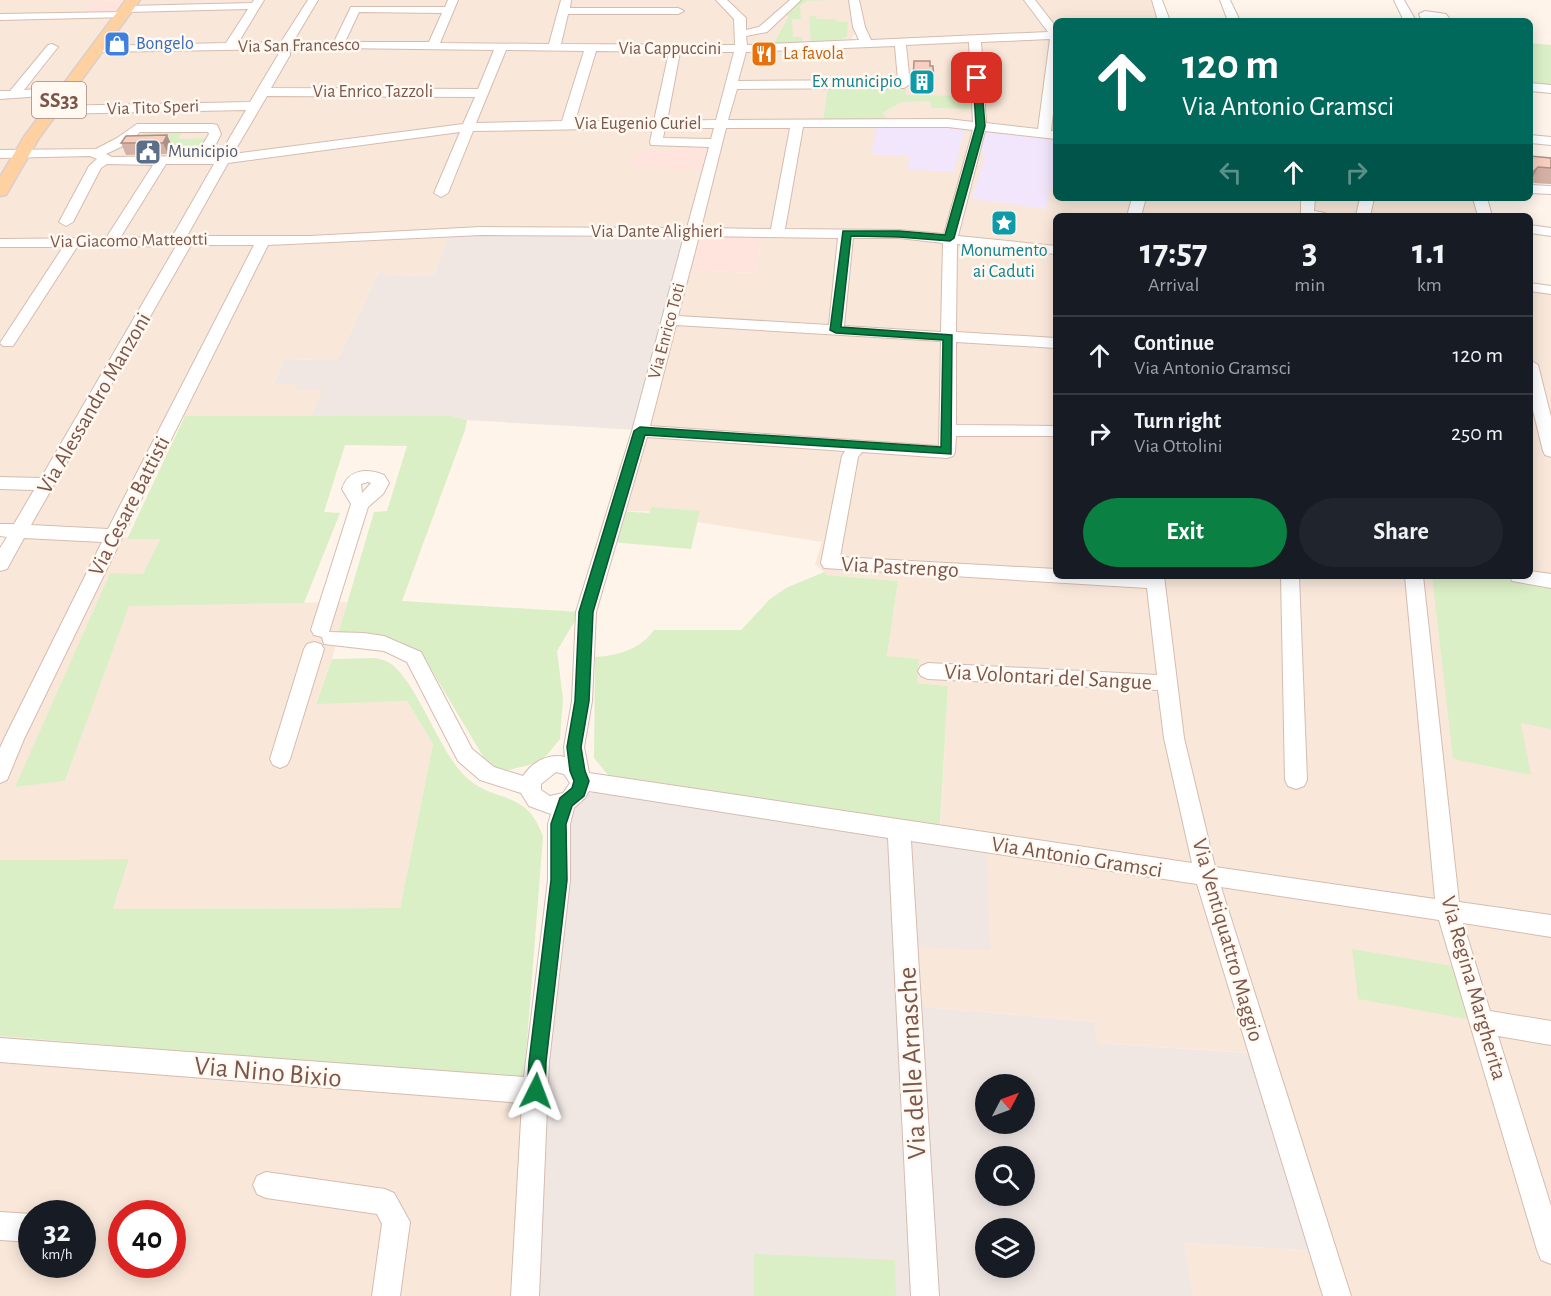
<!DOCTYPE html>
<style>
body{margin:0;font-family:"Alegreya Sans",sans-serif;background:#20242c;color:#f1f3f6;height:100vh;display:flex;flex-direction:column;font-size:22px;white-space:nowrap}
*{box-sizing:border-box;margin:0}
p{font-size:20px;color:#9ea1a6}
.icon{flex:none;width:33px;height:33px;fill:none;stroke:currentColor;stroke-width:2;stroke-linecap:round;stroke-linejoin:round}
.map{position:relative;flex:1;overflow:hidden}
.drawer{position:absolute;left:1053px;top:213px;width:480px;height:366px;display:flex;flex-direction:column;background:#171b24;border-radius:9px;box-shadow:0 3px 15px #0003}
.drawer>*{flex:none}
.banner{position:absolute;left:1053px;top:18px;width:480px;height:183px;border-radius:9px;box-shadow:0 3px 15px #0003;background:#00695c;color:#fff;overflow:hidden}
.needle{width:39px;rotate:49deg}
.buttons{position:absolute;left:975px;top:1074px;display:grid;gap:12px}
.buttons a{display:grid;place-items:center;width:60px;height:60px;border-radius:50%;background:#171b24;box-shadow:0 3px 15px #0003;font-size:30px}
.speed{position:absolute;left:18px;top:1200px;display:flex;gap:12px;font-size:30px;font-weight:700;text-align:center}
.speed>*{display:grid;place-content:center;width:78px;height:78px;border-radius:50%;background:#171b24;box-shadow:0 3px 15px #0003;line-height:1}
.speed small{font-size:15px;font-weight:400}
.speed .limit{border:9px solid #d22;background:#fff;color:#111}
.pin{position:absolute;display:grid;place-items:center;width:51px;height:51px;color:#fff;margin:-26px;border-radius:12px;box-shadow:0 3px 9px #0006}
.me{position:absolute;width:66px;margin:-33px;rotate:3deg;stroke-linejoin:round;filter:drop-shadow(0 0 4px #0008)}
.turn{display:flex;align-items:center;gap:21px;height:126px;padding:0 30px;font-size:27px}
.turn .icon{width:78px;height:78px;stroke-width:2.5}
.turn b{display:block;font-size:42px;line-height:51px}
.lanes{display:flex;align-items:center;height:57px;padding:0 30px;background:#0003;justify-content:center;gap:30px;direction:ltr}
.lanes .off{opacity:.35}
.eta{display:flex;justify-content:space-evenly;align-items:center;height:102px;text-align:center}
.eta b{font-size:36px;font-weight:600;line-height:42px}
.primary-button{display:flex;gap:12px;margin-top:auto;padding:12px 30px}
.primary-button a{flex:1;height:69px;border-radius:36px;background:#0b8043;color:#fff;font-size:24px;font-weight:600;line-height:69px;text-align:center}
.primary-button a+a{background:#20242c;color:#f1f3f6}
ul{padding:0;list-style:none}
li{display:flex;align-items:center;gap:18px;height:78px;padding:0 30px;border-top:2px solid #363941}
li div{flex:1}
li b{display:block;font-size:22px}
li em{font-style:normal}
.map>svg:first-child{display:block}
.residential{fill:#f9e8da;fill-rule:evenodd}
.commercial{fill:#ffe3dd}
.industrial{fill:#f0e7e3;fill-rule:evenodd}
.education{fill:#f1e6fb}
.green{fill:#dbefc6}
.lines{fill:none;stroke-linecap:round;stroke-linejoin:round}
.minor-casing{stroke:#d5bcb0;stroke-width:2}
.major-casing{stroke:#dbcfcc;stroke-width:3}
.minor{fill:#fff;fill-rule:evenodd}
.major{fill:#ffd0a0;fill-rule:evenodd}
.wall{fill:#d4b1a4}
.shaded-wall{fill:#ad9086}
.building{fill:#f7cebf;stroke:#ad9086;stroke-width:1.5}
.route{fill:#0b8043;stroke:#07532c;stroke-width:1.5}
.labels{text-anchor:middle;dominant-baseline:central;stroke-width:5;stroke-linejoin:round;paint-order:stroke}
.far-shop-label{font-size:18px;fill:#366cbe;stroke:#fff9f2;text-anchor:start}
.far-street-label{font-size:18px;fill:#7d5549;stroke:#fff9f2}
.far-food-label{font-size:18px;fill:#c56008;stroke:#fff9f2;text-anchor:start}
.far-culture-label{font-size:18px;fill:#0d838f;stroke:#fff9f2;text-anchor:end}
.far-service-label{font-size:18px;fill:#4e5e75;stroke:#fff9f2;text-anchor:start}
.shield{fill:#fff9f2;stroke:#a4867c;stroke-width:1.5}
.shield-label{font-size:21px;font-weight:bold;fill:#7d5549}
.street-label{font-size:22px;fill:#7d5549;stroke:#fff9f2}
.near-street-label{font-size:27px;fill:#7d5549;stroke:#fff9f2}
</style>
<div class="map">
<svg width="1551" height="1296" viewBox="0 0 1551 1296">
<rect width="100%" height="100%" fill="#fef4ea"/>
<!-- residential -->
<path class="residential" d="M0,0H132L92,1L122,15L65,90L0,94Z
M134,0H853L857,27L851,41L739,48L432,45L98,49Z
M856,0H1156L1163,21H1056V198H1478L1484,216H1056V249L952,237L696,230L742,50L866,40Z
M286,47L739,50L715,143L687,150L635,152L708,171L692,230L177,241H261L112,535L0,528V190L97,50Z
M64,91L0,188V95Z
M450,233L433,276L384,275L379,271L338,359L284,360L274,384H297L295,390H324L311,416L176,417L264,241Z
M762,233L899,235L1056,252V576H1152L1201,872L940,833L948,686L916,683L887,656L898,581L827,575L815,564L822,542L697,522L700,512L620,511L685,270L755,273Z
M1530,288L1551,291V441L1530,357Z
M1530,373L1551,460V580L1530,576Z
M16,532L160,539L143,574H110L16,786L65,781L129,605L347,602L332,659L316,703L407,701L433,744L400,908L113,909L129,859L0,860V559Z
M1158,576H1512L1551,583V924L1208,874L1177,740Z
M987,847L1551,929V1296H1193L1184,1243L1319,1251L1264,1054L1098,1043L1095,1022L913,1006L910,947Z
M0,1036L524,1080L523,1296H0ZM32,1214H82V1264H32ZM122,1214H172V1264H122Z"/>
<!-- commercial -->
<path class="commercial" d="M132,0L122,15H81L92,1Z
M688,143H715L708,171L631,167L635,151L686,150Z
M696,232L762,233L755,273L685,270Z"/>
<!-- industrial -->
<path class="industrial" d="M450,233H692L639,430L467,420L451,416H311L323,390H295L296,384H274L284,360L338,359L379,271H385L384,275L433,276Z
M631,791L987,847L990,950L910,947L913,1006L1095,1022L1098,1043L1260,1054L1319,1251L1184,1243L1193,1296H529L570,804L582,793ZM986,1084H1024V1124H986ZM986,1156H1024V1196H986ZM986,1228H1024V1268H986Z"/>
<!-- education -->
<path class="education" d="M877,126L965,128L954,172L908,169L909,156L871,154Z
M992,131L1056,138V187H1051L1046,209L972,199L985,155L981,151L985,132Z"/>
<!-- green -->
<path class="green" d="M799,0H829L807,1L800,6L801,19H792L793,37H802V43L773,45L789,16L785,15Z
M816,15L817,19H836L837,22H848L847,37L837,41L811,42L809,17Z
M1530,43L1551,45V87L1530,85Z
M828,87H906V95L971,96L972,109L932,108L930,101L902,102L882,113L888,120L823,121Z
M182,131L179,139L207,138L198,156H170L175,145H134L143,132Z
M185,416H452L467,420L465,430L402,601L580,612L557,651L563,699L560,739L547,755L537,763L505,771L487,763L422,654C391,633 374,634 338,634L374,512L387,511L407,446L345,445L324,512L340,513L304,603L129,606L65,781L15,787L110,573L143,574L160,539H127Z
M652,507L700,511L691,549L611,542L620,511L649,513Z
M824,572L827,575L898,581L887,656L919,659L917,683L948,686L940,825L608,775L594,758L595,657C617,656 641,649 654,630H741L770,599L786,588Z
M1432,576H1487L1551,587V729L1521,723L1531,775L1453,759Z
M375,658C379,659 385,660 388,662C415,677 437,747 463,774C492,805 527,787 543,837L524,1080L0,1036V860L129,859L113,909L400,908L433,744L407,701L316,704L332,659Z
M1352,949L1453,966L1467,1019L1358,999Z
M754,1254L895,1260L896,1296H754Z"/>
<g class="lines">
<!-- minor casing -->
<g class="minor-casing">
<path id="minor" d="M254,0H264L238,43L281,42L308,0H318L293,42H334L351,7H445L448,0H458L440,43L549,44L561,0H571L570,8H678L684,11L678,14H568L561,44L735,45L734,19L716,0H727L746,18V30L759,27L790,0H801L767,32L746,36L747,45L859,40L853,27L849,0H859L865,27L871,40L1048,32L1024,0H1035L1056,27V87L1051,131H1056V139L985,131L958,236L1056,246V254L957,244L956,332L1056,338V348L956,342V425L1056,426V436H956L955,452L953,456L947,458L862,452L858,457L840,557L1056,569V576H1164L1184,738L1215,867L1435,899L1405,576H1423L1459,902L1551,915V937L1463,923L1490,1011L1551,1021V1045L1498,1036L1551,1206V1264L1541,1260L1537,1250L1439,920L1221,887L1351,1296H1323L1197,884L911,841L939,1296H911L888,838L589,791L585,798L574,808L570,824V880L549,1062L539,1296H511L522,1103L0,1062V1038L524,1077L548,880V824L551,814L529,806L521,793L480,780L458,761L407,662L384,651L324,644L322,637L314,635L311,630L351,504L342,489C348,469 367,468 384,475L389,483L383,494L368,507L329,632L364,633L384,636L421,652L472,749L494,767L523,776C532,762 549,753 565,757L564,747L572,701L576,612L632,431L684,236L481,235L268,245L123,536L24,739L7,780L0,783V748L4,739L102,542L24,538L7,569L0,571V548L7,537L0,536V524H14L34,490L0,489V477L41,478L176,246L77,247L13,346H3L0,343L63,247H0V239L106,238L153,165L107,164L101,168L73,222L66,226L59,222L89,166L97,159L90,156L0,158V150L96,149L117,138L137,124H213L217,125L221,134L210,156H219L246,110L52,114L46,110L52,106L250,102L278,55L279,49L96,52L90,49L96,46L226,43L248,9L127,12L121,9L127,6L252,3ZM359,12L442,13L429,42H345ZM1050,39L1038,129L986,123L981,42ZM969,42L973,122L948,119L728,120L737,89L904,88L910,84L906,45ZM895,46L898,80L738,81L746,52ZM338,48L494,50L478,89L271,88L290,55V49ZM506,50L584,51L562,121L476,123ZM596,51L669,52L654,121H575ZM680,52H734L716,120L667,121ZM267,96L475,97L463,124L233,154ZM803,127H948L973,130L944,234L899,230L785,229ZM653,128L650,142L651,145L709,147L687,228L481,227L310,236H187L228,163L460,132L434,193L441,197L448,193L473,131ZM665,128H714L711,139L663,138ZM726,128H790L771,229L701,228ZM140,132H208L209,134L196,156L112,157L106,154L127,144ZM166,164H214L172,237L120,238ZM699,236L838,238L829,325L678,316ZM853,238H899L943,243L941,332L844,326ZM191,245H254L108,529L31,525ZM676,325L941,341L939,446L650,426ZM647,437L845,451L842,456L821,563L824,568L1147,588L1157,675L928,663L921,666L918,671L921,676L928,679L1158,690L1164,738L1192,863L589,773L584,747L592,701L596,612ZM368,482L371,483L362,493L361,484ZM556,772L564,774L570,783L563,793L550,796L541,790V784Z
M1152,0H1162L1170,21H1158Z
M1220,0H1230L1240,21H1228Z
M1394,0H1404L1416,21H1404Z
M1425,11L1446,14L1451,21L1432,18L1434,21H1422L1419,14Z
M123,12L127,13V17L0,20V14Z
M52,44L58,47L24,90L66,87L70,88V94L0,99V91H10L48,45Z
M1530,83L1551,85V93L1530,91Z
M1530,135L1551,137V145L1530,143Z
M1530,185L1551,186V194L1530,193Z
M1132,198H1146L1141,216H1127Z
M1301,198H1315L1314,211L1325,213L1327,216H1301Z
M1360,198H1374L1370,216H1356Z
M1473,198H1487L1492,216H1478Z
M1530,225L1551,228V236L1530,233Z
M1530,283L1551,286V294L1530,291Z
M1530,360L1538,365L1551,417V457L1545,455L1543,451L1530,398Z
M1530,571L1551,574V588L1512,581L1510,576H1530Z
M1281,576H1299L1307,780L1304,786L1296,789L1288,786L1285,780Z
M314,642L321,644L324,649L290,759L287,765L280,768L273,765L270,759L304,649L307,644Z
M266,1172L385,1189L394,1193L410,1222L400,1296H372L382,1224L377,1214L266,1198L257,1194L253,1185L257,1176Z
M0,1212L32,1214V1242L0,1240Z"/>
</g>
<!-- major casing -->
<g class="major-casing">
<path id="major" d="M126,0H140L39,138L6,195L0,196V177L24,137Z"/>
</g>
<!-- minor -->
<use href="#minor" class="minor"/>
<!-- major -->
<use href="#major" class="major"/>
</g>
<!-- wall -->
<path class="wall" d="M914,61L930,66L934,81L933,93L912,92Z
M167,135L172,146L168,154L126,155L121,143Z
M1530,156L1551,158V184L1530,183Z"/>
<!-- shaded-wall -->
<path class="shaded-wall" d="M167,135L172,146L168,154L163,143Z
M1538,167L1530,183V180L1534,171Z"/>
<!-- building -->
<path class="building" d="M914,61H930V66H933L934,81H913Z
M167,135L163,143H121L126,136Z
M1530,156L1551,158V168L1538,167L1534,171H1530Z"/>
<!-- route -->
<path class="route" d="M977,76L981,78L985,126L954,238L950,241L899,237L851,236L841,327L952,335L951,454L645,435L593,612L589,701L581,747L585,771L589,781L584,796L572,806L566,824L567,880L546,1062L545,1091L542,1097L536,1100L530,1097L527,1091L529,1062L551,880V824L560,798L572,788L574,781L570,771L567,747L575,701L579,612L634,431L640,427L941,447L943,340L836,333L830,330L843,231H899L945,235L976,126L973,78Z"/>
<!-- icons -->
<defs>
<g id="shop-square" transform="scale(1.35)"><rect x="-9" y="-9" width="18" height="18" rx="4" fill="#3f7fe0" stroke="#fff9f2"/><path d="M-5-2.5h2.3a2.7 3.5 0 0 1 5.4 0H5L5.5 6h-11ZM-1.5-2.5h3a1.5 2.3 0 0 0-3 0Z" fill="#fff"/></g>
<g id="restaurant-square" transform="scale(1.35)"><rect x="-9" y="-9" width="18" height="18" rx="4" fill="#e8710a" stroke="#fff9f2"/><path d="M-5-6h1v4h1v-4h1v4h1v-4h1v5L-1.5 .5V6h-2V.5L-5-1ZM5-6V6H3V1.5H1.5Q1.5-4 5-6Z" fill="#fff"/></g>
<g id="building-square" transform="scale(1.35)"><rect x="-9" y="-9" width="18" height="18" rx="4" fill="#0f9aa8" stroke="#fff9f2"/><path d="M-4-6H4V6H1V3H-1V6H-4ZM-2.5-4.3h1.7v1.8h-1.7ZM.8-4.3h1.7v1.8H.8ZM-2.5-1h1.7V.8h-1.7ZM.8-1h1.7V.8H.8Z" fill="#fff"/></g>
<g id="civic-square" transform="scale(1.35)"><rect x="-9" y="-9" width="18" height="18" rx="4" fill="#5c6f8a" stroke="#fff9f2"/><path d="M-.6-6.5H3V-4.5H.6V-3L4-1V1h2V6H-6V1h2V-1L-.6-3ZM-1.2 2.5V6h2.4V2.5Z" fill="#fff"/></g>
<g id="sight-square" transform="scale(1.35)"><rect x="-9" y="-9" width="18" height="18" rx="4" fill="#0f9aa8" stroke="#fff9f2"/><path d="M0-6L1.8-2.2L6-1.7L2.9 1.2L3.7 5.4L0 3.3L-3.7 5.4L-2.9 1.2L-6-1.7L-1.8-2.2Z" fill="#fff"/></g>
</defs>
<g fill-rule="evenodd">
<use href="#shop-square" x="117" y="44"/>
<use href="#restaurant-square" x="764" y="54"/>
<use href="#building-square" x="922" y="82"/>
<use href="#civic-square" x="148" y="152"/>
<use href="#sight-square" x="1004" y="223"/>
</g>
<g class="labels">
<!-- far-shop labels -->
<g class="far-shop-label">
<text x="136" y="44">Bongelo</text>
</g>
<!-- far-street labels -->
<g class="far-street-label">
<text transform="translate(299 46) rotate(-1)">Via San Francesco</text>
<text x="670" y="49">Via Cappuccini</text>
<text x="373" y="92">Via Enrico Tazzoli</text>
<text transform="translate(153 108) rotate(-2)">Via Tito Speri</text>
<text x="638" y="124">Via Eugenio Curiel</text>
<text x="657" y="232">Via Dante Alighieri</text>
<text transform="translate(129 241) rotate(-1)">Via Giacomo Matteotti</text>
<text transform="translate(667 331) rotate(-75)">Via Enrico Toti</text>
</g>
<!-- far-food labels -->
<g class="far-food-label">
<text x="783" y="54">La favola</text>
</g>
<!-- far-culture labels -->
<g class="far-culture-label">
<text x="902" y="82">Ex municipio</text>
<text x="1004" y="251" text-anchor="middle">Monumento<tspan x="1004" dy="21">ai Caduti</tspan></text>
</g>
<!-- far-service labels -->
<g class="far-service-label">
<text x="168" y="152">Municipio</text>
</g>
<!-- shield labels -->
<rect class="shield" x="32" y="82" width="54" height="36" rx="4.5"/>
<g class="shield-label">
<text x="59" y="100">SS33</text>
</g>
<!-- street labels -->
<g class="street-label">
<text transform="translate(94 403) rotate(-60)">Via Alessandro Manzoni</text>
<text transform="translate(129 506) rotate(-63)">Via Cesare Battisti</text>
<text transform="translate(900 567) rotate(3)">Via Pastrengo</text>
<text transform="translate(1048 677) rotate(3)">Via Volontari del Sangue</text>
<text transform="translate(1077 857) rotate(9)">Via Antonio Gramsci</text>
<text transform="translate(1228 940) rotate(74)">Via Ventiquattro Maggio</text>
<text transform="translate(1474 988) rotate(74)">Via Regina Margherita</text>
</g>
<!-- near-street labels -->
<g class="near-street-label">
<text transform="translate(912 1063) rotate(-93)">Via delle Arnasche</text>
<text transform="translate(268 1072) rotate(5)">Via Nino Bixio</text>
</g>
</g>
</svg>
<div class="buttons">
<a><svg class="needle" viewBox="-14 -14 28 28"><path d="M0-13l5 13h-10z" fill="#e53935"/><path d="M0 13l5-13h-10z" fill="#9ea1a6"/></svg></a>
<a><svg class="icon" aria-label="search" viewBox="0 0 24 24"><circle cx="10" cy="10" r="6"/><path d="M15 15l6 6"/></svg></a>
<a><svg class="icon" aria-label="layers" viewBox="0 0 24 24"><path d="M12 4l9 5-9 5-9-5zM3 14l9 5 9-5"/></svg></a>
</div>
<div class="speed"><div>32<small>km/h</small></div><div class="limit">40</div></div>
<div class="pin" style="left:977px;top:78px;background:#d93025"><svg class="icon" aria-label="arrive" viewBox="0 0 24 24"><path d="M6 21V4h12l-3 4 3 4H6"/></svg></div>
<svg class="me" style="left:536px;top:1091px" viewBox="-20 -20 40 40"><path d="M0-17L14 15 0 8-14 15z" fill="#0b8043" stroke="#fff" stroke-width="4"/></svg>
<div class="banner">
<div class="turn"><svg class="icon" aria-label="ahead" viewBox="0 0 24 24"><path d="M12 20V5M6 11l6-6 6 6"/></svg><div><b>120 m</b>Via Antonio Gramsci</div></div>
<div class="lanes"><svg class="icon off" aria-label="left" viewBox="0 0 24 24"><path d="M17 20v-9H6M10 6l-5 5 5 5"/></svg><svg class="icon" aria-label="ahead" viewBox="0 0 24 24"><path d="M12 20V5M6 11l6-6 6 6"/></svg><svg class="icon off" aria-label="right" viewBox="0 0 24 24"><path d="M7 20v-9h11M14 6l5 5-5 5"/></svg></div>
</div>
<section class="drawer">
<div class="eta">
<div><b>17:57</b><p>Arrival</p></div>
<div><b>3</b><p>min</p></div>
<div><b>1.1</b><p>km</p></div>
</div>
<ul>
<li><svg class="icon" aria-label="ahead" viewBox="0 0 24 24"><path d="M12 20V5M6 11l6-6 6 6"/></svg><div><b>Continue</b><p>Via Antonio Gramsci</p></div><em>120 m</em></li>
<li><svg class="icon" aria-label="right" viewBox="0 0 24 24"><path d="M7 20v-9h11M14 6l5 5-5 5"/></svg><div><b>Turn right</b><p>Via Ottolini</p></div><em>250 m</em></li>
</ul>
<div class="primary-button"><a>Exit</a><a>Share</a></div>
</section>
</div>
